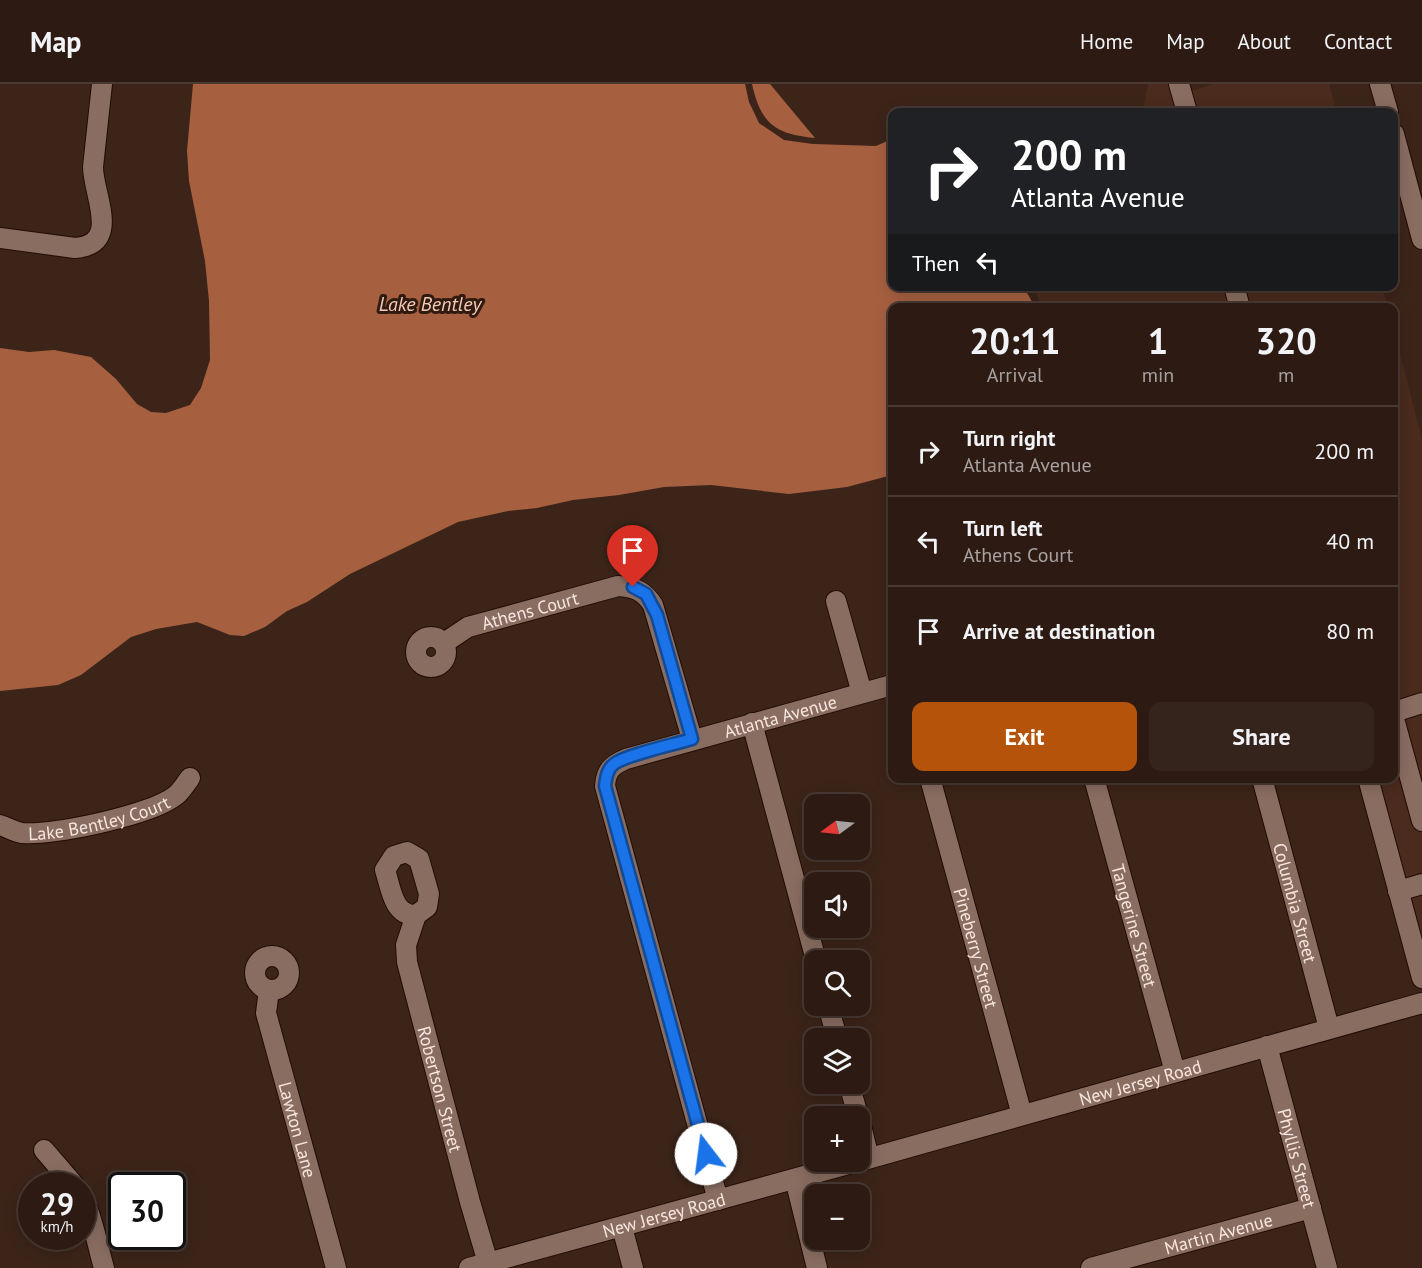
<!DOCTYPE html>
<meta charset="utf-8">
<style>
body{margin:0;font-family:"PT Sans",sans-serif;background:#35241c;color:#f1f3f6;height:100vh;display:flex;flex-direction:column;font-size:22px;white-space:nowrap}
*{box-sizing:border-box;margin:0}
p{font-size:20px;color:#a7a1a0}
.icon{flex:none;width:33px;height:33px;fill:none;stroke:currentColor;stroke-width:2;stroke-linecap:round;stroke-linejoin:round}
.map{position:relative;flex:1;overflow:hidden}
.panel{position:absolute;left:888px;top:219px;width:510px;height:480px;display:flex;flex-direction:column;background:#2d1b13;border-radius:12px;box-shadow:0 3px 15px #0003,0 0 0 2px #483933}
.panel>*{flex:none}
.banner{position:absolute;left:888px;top:24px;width:510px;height:183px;border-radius:12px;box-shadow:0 3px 15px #0003,0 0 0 2px #483933;background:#202124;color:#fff;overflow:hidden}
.needle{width:39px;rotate:255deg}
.buttons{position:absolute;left:804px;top:710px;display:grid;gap:12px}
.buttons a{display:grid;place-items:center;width:66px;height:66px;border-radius:12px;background:#2d1b13;box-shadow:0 3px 15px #0003,0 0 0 2px #483933;font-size:30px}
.speed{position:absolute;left:18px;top:1088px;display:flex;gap:12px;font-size:30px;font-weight:700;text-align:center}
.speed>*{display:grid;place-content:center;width:78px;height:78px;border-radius:50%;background:#2d1b13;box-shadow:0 3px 15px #0003,0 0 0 2px #483933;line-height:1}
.speed small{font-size:15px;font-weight:400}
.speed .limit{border:3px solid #111;border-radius:9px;background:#fff;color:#111}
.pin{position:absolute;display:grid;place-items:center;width:51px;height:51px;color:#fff;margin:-62px -26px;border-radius:50% 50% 50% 0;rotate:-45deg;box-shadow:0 0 6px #0007}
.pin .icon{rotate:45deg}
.me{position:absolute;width:66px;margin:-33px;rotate:345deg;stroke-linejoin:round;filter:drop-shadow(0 0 4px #0008)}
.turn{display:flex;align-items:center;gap:21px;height:126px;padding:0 24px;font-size:27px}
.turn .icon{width:78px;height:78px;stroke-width:2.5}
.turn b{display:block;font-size:42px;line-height:51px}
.then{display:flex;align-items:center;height:57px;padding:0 24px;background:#0003;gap:12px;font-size:22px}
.eta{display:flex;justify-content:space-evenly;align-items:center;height:102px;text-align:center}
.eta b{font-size:36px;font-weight:700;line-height:42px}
.button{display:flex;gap:12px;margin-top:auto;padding:12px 24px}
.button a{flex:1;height:69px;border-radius:12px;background:#b45309;color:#fff;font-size:24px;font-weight:700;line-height:69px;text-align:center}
.button a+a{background:#35241c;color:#f1f3f6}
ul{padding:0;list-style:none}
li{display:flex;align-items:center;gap:18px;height:90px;padding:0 24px;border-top:2px solid #483933}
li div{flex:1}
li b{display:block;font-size:22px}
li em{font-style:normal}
header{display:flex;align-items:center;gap:36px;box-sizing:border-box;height:84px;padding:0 30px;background:#2d1b13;border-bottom:2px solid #483933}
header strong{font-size:28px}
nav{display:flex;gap:33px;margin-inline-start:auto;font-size:21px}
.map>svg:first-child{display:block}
.built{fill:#4a2b1d}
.water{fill:#a66040}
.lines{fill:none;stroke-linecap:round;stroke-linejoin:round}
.minor-casing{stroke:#220c04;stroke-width:22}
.minor{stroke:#896d60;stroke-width:20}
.route-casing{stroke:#114b97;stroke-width:15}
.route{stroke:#1a73e8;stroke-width:10}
.labels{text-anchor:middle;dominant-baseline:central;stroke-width:6;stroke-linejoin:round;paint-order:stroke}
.street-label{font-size:18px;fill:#f7e6df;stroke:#311a10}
.water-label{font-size:20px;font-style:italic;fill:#f5cbb9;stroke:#311a10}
</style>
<header>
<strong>Map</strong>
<nav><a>Home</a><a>Map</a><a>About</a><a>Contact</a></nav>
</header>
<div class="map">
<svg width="1422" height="1184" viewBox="0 0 1422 1184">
<rect width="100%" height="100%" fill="#3c2419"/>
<!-- built -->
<path class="built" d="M1148,0H1170L1179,28H1142Z
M1212,0H1329L1337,28H1195L1190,8Z
M1033,203H1226L1232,223H1043Z
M1243,203H1382L1388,223H1248Z
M1394,246L1422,355V863L1376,695L1394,694Z"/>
<!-- water -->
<path class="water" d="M193,0H745L749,18L759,39L784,56L813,60L876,62L892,55V202L1026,203V207L1035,223L892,224V391L847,403L789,410L711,401L664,403L619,411L573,416L537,424L508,427L458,438L350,490L307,518L287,527L265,543L244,552L230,551L197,538L156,545L131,553L81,591L58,601L0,607V264L29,268L54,266L91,273L116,295L137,320L151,328L166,329L190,321L201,304L210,276L209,217L205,177L189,97L187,67Z
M752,0H770L815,54C775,50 761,40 752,0Z"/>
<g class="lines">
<!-- minor casing -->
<g class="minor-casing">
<g id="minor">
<path d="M1179,0L1187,28"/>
<path d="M1380,0L1388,28"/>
<path d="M1394,50L1422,155"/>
<path d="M0,154L75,164C122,160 93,111 93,83L102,0"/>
<path d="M1234,202L1240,224"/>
<path d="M836,517L862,609"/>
<circle cx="431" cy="568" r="15"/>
<path id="s1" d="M444,559L468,543L618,502C635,503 644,507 653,521L692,655"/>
<path d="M1394,628L1422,619"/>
<path d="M1394,635L1422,737"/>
<path d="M752,639L816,876"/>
<path id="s2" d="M930,694L1022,1031"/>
<path id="s3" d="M1094,694L1175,988"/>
<path id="s4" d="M1262,694L1329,944"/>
<path d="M1368,694L1422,894"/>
<path id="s5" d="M0,741C7,743 15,748 22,749C52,752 151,731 175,712C181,708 185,700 190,694"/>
<path d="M407,768L419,775L429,810L427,823L416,831C393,832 391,804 385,786L394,772Z"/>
<path d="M1398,807L1422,800"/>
<path id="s6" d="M416,831L406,861L407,878L470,1118L488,1179"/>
<circle cx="272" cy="889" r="17"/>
<path id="s7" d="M269,906L266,929L336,1184"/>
<path d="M828,921L837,954"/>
<path id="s8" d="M1267,962L1327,1184"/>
<path d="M849,999L858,1032"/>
<path d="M860,1038L869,1074"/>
<path d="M44,1066L74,1101"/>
<path id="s9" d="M860,1077L1422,919"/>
<path d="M795,1095L817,1184"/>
<path d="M82,1111C93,1134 97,1160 104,1184"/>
<path id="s10" d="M718,1116L605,702C606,686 612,681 626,675L892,601"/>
<path d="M622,1143L633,1184"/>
<path id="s11" d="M469,1184L859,1077"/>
<path id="s12" d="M1091,1184L1311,1124"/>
</g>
</g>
<!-- minor -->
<use href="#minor" class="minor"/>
</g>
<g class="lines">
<!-- route casing -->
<g class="route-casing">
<path id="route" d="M633,503L646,510L657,531L692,655C676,660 625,671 614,680C607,685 606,694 605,702L706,1070"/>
</g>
<!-- route -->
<use href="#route" class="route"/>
</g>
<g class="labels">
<!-- street labels -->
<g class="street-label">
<text stroke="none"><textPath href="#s1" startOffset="93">Athens Court</textPath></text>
<text stroke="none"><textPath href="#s10" startOffset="626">Atlanta Avenue</textPath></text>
<text stroke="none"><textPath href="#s5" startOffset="102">Lake Bentley Court</textPath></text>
<text stroke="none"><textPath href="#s4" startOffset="129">Columbia Street</textPath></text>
<text stroke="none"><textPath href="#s3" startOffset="153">Tangerine Street</textPath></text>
<text stroke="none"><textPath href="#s2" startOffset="176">Pineberry Street</textPath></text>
<text stroke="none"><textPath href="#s9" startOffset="291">New Jersey Road</textPath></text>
<text stroke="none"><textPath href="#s6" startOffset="180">Robertson Street</textPath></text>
<text stroke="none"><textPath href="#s7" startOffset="144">Lawton Lane</textPath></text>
<text stroke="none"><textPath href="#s8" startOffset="116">Phyllis Street</textPath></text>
<text stroke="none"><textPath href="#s11" startOffset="202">New Jersey Road</textPath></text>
<text stroke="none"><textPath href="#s12" startOffset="132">Martin Avenue</textPath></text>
</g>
<!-- water labels -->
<g class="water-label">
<text x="430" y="220">Lake Bentley</text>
</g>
</g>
</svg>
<div class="buttons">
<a><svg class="needle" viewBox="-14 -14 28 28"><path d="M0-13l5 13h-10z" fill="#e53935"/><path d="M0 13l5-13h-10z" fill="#a7a1a0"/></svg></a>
<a><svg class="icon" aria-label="sound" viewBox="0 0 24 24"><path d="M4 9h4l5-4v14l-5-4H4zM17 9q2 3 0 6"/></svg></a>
<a><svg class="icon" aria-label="search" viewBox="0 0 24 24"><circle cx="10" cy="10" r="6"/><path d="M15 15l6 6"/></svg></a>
<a><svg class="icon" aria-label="layers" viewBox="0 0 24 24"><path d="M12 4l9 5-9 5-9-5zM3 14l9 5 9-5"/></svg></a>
<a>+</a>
<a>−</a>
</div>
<div class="speed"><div>29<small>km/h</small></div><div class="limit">30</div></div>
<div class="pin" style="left:633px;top:503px;background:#d93025"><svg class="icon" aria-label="arrive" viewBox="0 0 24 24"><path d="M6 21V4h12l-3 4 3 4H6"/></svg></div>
<svg class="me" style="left:706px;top:1070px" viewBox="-20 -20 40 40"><circle r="19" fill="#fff"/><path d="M0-13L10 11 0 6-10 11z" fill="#1a73e8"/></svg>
<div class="banner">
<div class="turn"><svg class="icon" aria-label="right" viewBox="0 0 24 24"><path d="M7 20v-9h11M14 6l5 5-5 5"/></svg><div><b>200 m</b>Atlanta Avenue</div></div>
<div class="then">Then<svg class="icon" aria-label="left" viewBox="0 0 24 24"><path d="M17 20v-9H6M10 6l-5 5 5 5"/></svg></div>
</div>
<section class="panel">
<div class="eta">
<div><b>20:11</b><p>Arrival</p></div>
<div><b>1</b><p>min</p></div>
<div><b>320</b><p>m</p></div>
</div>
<ul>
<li><svg class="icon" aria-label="right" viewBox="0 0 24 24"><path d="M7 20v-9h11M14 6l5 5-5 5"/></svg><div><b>Turn right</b><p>Atlanta Avenue</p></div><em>200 m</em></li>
<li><svg class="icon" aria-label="left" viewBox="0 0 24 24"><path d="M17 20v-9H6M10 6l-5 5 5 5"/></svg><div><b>Turn left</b><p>Athens Court</p></div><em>40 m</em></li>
<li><svg class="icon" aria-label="arrive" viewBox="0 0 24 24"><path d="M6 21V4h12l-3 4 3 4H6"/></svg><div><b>Arrive at destination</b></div><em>80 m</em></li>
</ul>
<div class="button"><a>Exit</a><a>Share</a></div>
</section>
</div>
